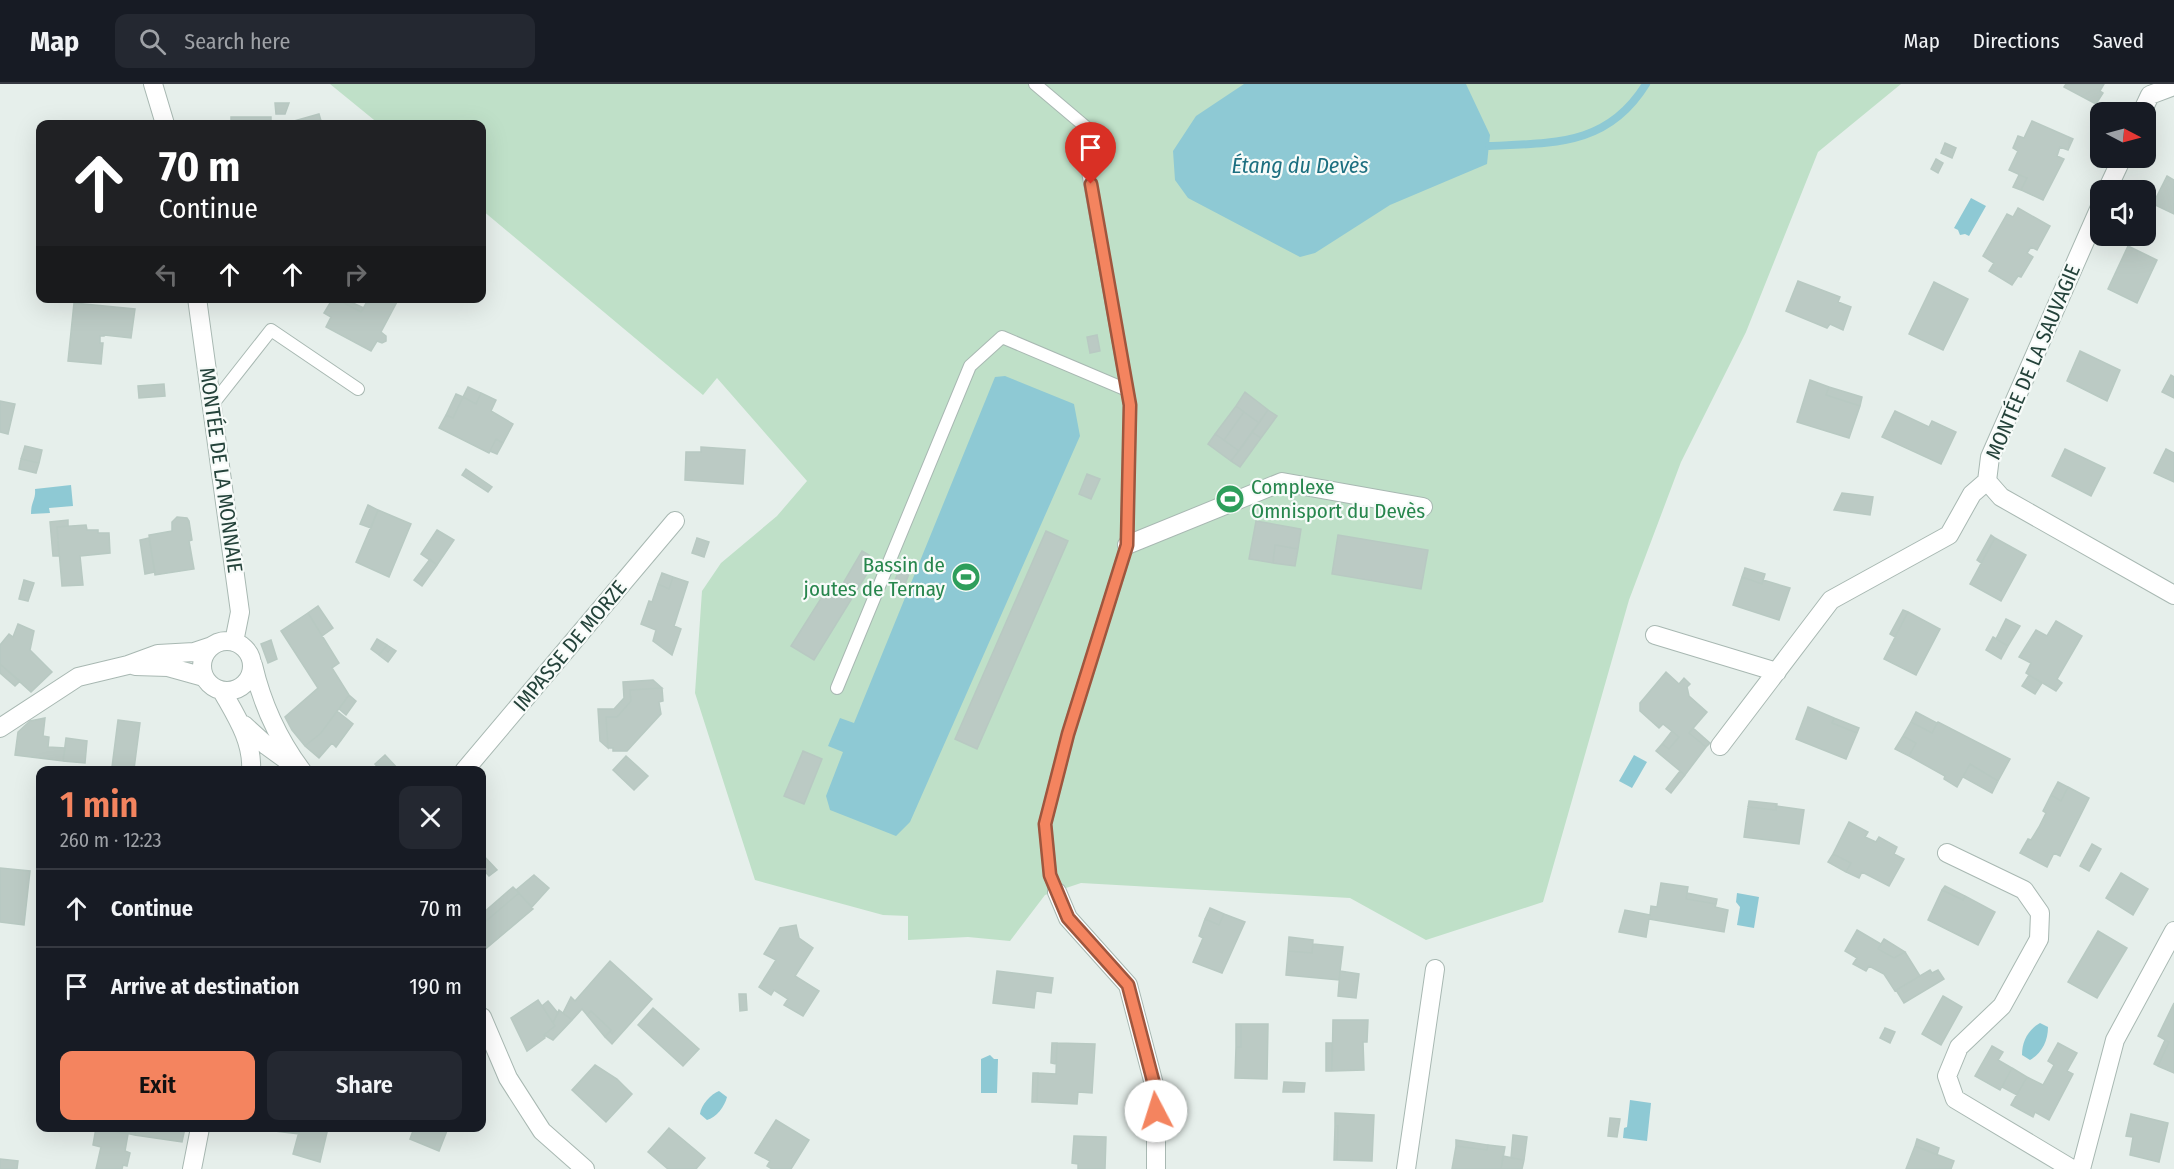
<!DOCTYPE html>
<meta charset="utf-8">
<style>
body{margin:0;font-family:"Fira Sans Condensed",sans-serif;background:#242831;color:#f1f3f6;height:100vh;display:flex;flex-direction:column;font-size:22px;white-space:nowrap}
*{box-sizing:border-box;margin:0}
p{font-size:20px;color:#9ea1a6}
.icon{flex:none;width:33px;height:33px;fill:none;stroke:currentColor;stroke-width:2;stroke-linecap:round;stroke-linejoin:round}
.map{position:relative;flex:1;overflow:hidden}
.sheet{position:absolute;left:36px;top:682px;width:450px;height:366px;display:flex;flex-direction:column;background:#171b24;border-radius:12px;box-shadow:0 6px 24px #0002}
.sheet>*{flex:none}
.guide{position:absolute;left:36px;top:36px;width:450px;height:183px;border-radius:12px;box-shadow:0 6px 24px #0002;background:#202124;color:#fff;overflow:hidden}
.needle{width:39px;rotate:96deg}
.buttons{position:absolute;left:2090px;top:18px;display:grid;gap:12px}
.buttons a{display:grid;place-items:center;width:66px;height:66px;border-radius:12px;background:#171b24;box-shadow:0 6px 24px #0002;font-size:30px}
.pin{position:absolute;display:grid;place-items:center;width:51px;height:51px;color:#fff;margin:-62px -26px;border-radius:50% 50% 50% 0;rotate:-45deg;box-shadow:0 0 6px #0007}
.pin .icon{rotate:45deg}
.me{position:absolute;width:66px;margin:-33px;rotate:355deg;stroke-linejoin:round;filter:drop-shadow(0 0 4px #0008)}
.turn{display:flex;align-items:center;gap:21px;height:126px;padding:0 24px;font-size:27px}
.turn .icon{width:78px;height:78px;stroke-width:2.5}
.turn b{display:block;font-size:42px;line-height:51px}
.lanes{display:flex;align-items:center;height:57px;padding:0 24px;background:#0003;justify-content:center;gap:30px;direction:ltr}
.lanes .off{opacity:.35}
.round{display:grid;place-items:center;flex:none;width:63px;height:63px;border-radius:12px;background:#242831}
.overview{display:flex;align-items:center;justify-content:space-between;height:102px;padding:0 24px}
h1{font-size:36px;font-weight:600;line-height:45px;color:#f4845f}
.action{display:flex;gap:12px;margin-top:auto;padding:12px 24px}
.action a{flex:1;height:69px;border-radius:12px;background:#f4845f;color:#111;font-size:24px;font-weight:600;line-height:69px;text-align:center}
.action a+a{background:#242831;color:#f1f3f6}
ul{padding:0;list-style:none}
li{display:flex;align-items:center;gap:18px;height:78px;padding:0 24px;border-top:2px solid #363941}
li div{flex:1}
li b{display:block;font-size:22px}
li em{font-style:normal}
header{display:flex;align-items:center;gap:36px;box-sizing:border-box;height:84px;padding:0 30px;background:#171b24;border-bottom:2px solid #363941}
header strong{font-size:28px}
nav{display:flex;gap:33px;margin-inline-start:auto;font-size:21px}
.search{width:420px;height:54px;background:#242831;display:flex;align-items:center;gap:15px;box-sizing:border-box;padding:0 21px;border-radius:12px;color:#9ea1a6;font-size:22px}
.map>svg:first-child{display:block}
.green{fill:#bfe0c8}
.water{fill:#8ec9d4}
.lines{fill:none;stroke-linecap:round;stroke-linejoin:round}
.stream{stroke:#8ec9d4;stroke-width:8}
.building{fill:#bbcac4;stroke:#b8c9c2;stroke-width:1.5}
.lane-casing{stroke:#a8b8b2;stroke-width:14}
.street-casing{stroke:#a8b8b2;stroke-width:20}
.lane{stroke:#fff;stroke-width:12}
.street{stroke:#fff;stroke-width:18}
.route-casing{stroke:#9f563e;stroke-width:15}
.route{stroke:#f4845f;stroke-width:10}
.labels{text-anchor:middle;dominant-baseline:central;stroke-width:4.5;stroke-linejoin:round;paint-order:stroke}
.street-label{font-size:21px;fill:#24423a;stroke:#f7fbf9}
.leisure-label{font-size:21px;fill:#27864d;stroke:#f7fbf9;text-anchor:start}
.water-label{font-size:22px;font-style:italic;fill:#1c6f80;stroke:#f7fbf9}
</style>
<header>
<strong>Map</strong>
<div class="search"><svg class="icon" aria-label="search" viewBox="0 0 24 24"><circle cx="10" cy="10" r="6"/><path d="M15 15l6 6"/></svg>Search here</div>
<nav><a>Map</a><a>Directions</a><a>Saved</a></nav>
</header>
<div class="map">
<svg width="2174" height="1085" viewBox="0 0 2174 1085">
<rect width="100%" height="100%" fill="#e6efeb"/>
<!-- green -->
<path class="green" d="M330,0H1901L1818,68L1746,248L1681,378L1629,516L1543,818L1426,856L1350,814L1081,799L1045,811L1010,857L968,853L908,856V832L883,831L755,796L695,609L702,507L721,479L777,432L807,397L717,294L703,311L482,126V40H379Z"/>
<!-- water -->
<path class="water" d="M1244,0H1466L1490,51L1487,80L1390,121L1315,169L1300,173L1188,114L1175,96L1173,67L1196,32Z
M1971,114L1986,122L1969,152L1965,150L1960,151L1958,146L1954,144Z
M1005,292L1074,320L1080,352L910,738L896,752L830,726L826,712L843,668L828,662L840,634L854,639L995,293Z
M71,401L73,422L49,424L50,429L31,430C31,417 36,416 35,405Z
M1634,671L1647,678L1632,704L1619,697Z
M1737,809L1759,813L1754,844L1737,841L1740,823L1736,818Z
M2040,939L2048,943C2048,957 2042,969 2030,976L2022,971C2022,957 2028,946 2040,939Z
M990,971L994,975H998L997,1009H981V975Z
M719,1007L727,1013C725,1022 716,1034 707,1036L700,1030C701,1021 711,1010 719,1007Z
M1630,1016L1651,1019L1647,1057L1623,1054L1624,1044L1627,1043Z"/>
<g class="lines">
<!-- stream -->
<path class="stream" d="M1489,62C1554,59 1608,62 1646,0"/>
</g>
<!-- building -->
<path class="building" d="M2066,0H2104L2100,7L2103,9L2096,20L2064,3Z
M275,19H289L285,30H276Z
M319,30L322,40H295L294,37Z
M231,33H271V40H231Z
M2032,37L2073,55L2068,66L2060,63L2057,72L2064,75L2043,116L2021,106L2027,94L2009,86L2018,67L2013,64L2018,52L2024,54Z
M1945,59L1956,64L1952,74L1941,69Z
M1936,75L1943,79L1938,89L1931,85Z
M2019,91L2027,94L2021,106L2013,103Z
M2167,92L2174,96V130L2153,120Z
M2018,124L2050,142L2037,166L2031,163L2027,169L2033,173L2021,193L2018,192L2012,201L1989,187L1994,179L1983,172L2007,130L2013,133Z
M2128,162L2157,176L2137,219L2108,205Z
M1798,197L1840,213L1838,218L1851,223L1843,246L1830,240L1827,244L1786,227Z
M1934,198L1968,215L1943,266L1909,250Z
M333,214H342L340,217L361,228L369,214H399L381,248L386,252V257L382,259L377,257L371,267L326,243L331,233L324,229Z
M342,214L364,224L361,228L340,217Z
M74,219L135,225L131,254L104,251V252H100V259H103L101,280L68,277Z
M1097,251L1100,267L1090,269L1087,253Z
M2080,267L2120,286L2107,317L2067,297Z
M2171,291L2174,293V314L2162,308Z
M1810,296L1829,303L1826,311L1860,322L1849,354L1797,338Z
M164,300L165,312L139,314L138,302Z
M468,303L481,309L476,320L463,313Z
M1829,303L1862,313L1860,322L1826,311Z
M1245,308L1268,326L1259,339L1236,322Z
M481,309L496,316L491,327L513,340L503,359L496,355L489,369L439,344L446,331L453,334L463,313L476,320Z
M456,310L463,313L453,334L446,331Z
M0,317L15,320L8,350L0,348Z
M1236,322L1244,328L1224,356L1215,350Z
M1268,326L1277,332L1261,354L1252,348Z
M1895,327L1929,343L1932,337L1956,348L1941,380L1882,353Z
M1244,328L1259,339L1239,367L1224,356Z
M1252,348L1261,354L1240,383L1231,377Z
M1215,350L1239,367L1231,377L1208,360Z
M496,355L503,359L497,370L490,367Z
M25,362L42,366L39,379L21,375Z
M701,363L745,366L743,400L685,396L686,368H701Z
M2065,365L2105,384L2091,412L2052,392Z
M2166,365L2174,369V398L2154,389Z
M21,375L39,379L36,389L19,385Z
M466,385L492,403L488,408L462,391Z
M1087,390L1100,395L1091,415L1079,410Z
M1842,409L1873,413L1870,431L1834,426Z
M368,421L378,426L371,444L360,440Z
M378,426L411,440L389,493L356,478Z
M177,433L187,434L189,437L192,456L189,457L194,485L155,491L149,451L172,447V438Z
M68,436V442L57,443L59,472H53L50,438Z
M1256,437L1301,445L1298,465L1275,461L1273,479L1249,475Z
M86,441L87,446H98V449H109L110,469L80,472L83,501L62,502L57,443Z
M437,446L454,456L437,481L421,470Z
M1046,447L1068,457L977,665L955,655Z
M1338,451L1428,466L1421,505L1332,490Z
M1991,451L1995,454L1981,479L1977,476Z
M149,454L155,488L145,490L140,456Z
M697,454L709,458L704,473L692,469Z
M1995,454L2026,471L2001,517L1970,500Z
M1275,461L1298,465L1295,482L1273,479Z
M862,467L869,471L866,476L873,480L814,576L791,562L832,497L841,503Z
M904,473L914,477L902,508L892,504Z
M430,475L437,481L422,502L414,496Z
M1745,484L1765,490L1762,500L1742,493Z
M662,489L673,493L669,505L658,500Z
M673,493L688,498L674,542L681,545L672,571L653,557L656,546L641,540L649,517L652,518L658,500L669,505Z
M1742,493L1762,500L1763,496L1790,504L1779,536L1733,521Z
M24,496L34,499L28,517L19,515Z
M318,522L333,544L322,552L308,529Z
M1903,526L1908,528L1895,553L1890,550Z
M1908,528L1940,545L1916,591L1884,575Z
M308,529L339,579L332,584L349,611L321,649L305,662L292,646L285,633L318,604L281,547Z
M2006,535L2020,542L2008,562L1996,555Z
M2056,537L2082,552L2057,595L2062,599L2056,607L2026,589L2031,579L2019,573L2036,546L2047,552Z
M18,540L34,547L30,566L52,588L31,608L0,580V561L9,550L13,553Z
M1993,553L2008,562L2001,575L1986,566Z
M377,555L387,561L379,571L371,565Z
M271,556L277,575L268,579L261,560Z
M387,561L396,567L388,578L379,571Z
M0,580L20,597L15,602L0,589Z
M1666,588L1679,600L1684,594L1690,600L1687,603L1689,612L1707,628L1689,649L1706,663L1685,691L1656,667L1662,660L1669,665L1679,653L1663,640L1659,644L1640,627V619Z
M2029,591L2042,599L2035,610L2022,602Z
M653,596L662,604L630,606L631,617L617,633H606L608,664L600,657L598,625H614L624,614L623,598Z
M662,604L663,617L659,618L661,630L638,655L627,667H613V664H608L606,633H617L631,617L630,606Z
M349,611L356,617L346,631L339,625Z
M1808,623L1834,634L1832,639L1857,649L1846,675L1796,655Z
M337,627L353,640L336,663L332,659L319,674L305,662L321,649Z
M1916,628L1937,639L1932,649L1911,638Z
M45,634L43,652L49,653L48,663L65,664L63,677L15,671L18,648L30,637Z
M1834,634L1859,644L1857,649L1832,639Z
M118,636L140,639L134,685L112,683Z
M1911,638L1932,649L1938,638L2010,675L1998,697L1970,680L1957,703L1944,695L1945,692L1909,672L1916,659L1903,652Z
M1693,644L1710,659L1706,663L1689,649Z
M1672,647L1679,653L1669,665L1662,660Z
M1903,652L1916,659L1909,672L1895,665Z
M66,654L87,657L85,679L63,677Z
M803,667L822,675L804,720L784,712Z
M385,671L399,686L398,687H381L375,680Z
M626,672L648,692L634,706L613,686Z
M1970,680L1998,697L1992,709L1963,693Z
M1680,687L1685,691L1671,709L1666,705Z
M2058,698L2068,703L2061,717L2051,711Z
M2068,703L2089,714L2060,772L2054,769L2047,783L2020,769L2028,755L2031,756L2039,743L2046,729L2043,727L2051,711L2061,717Z
M1749,717L1777,720L1776,726L1748,723Z
M1776,722L1804,726L1799,760L1744,753L1748,723L1776,726Z
M1849,738L1868,748L1865,753L1876,758L1879,753L1897,763L1894,770L1904,775L1889,802L1862,788L1859,794L1846,788L1851,779L1833,770Z
M2092,760L2101,765L2089,787L2080,782Z
M482,770L497,786L489,792L482,784Z
M1833,770L1851,779L1846,788L1828,778Z
M0,784L30,787L24,841L0,838Z
M2121,789L2148,805L2133,831L2106,814Z
M534,791L549,804L532,823L516,806Z
M1661,799L1688,803L1686,815L1716,820L1715,823L1728,826L1724,848L1649,835L1646,853L1619,848L1625,826L1650,831L1651,822L1657,823Z
M1945,802L1965,812L1963,816L1942,806Z
M513,803L519,809L486,837L482,830Z
M1942,806L1963,816L1965,812L1995,828L1978,861L1928,836Z
M519,809L533,825L482,868V829L486,837Z
M1687,809L1717,815L1716,820L1686,815Z
M1210,824L1224,830L1219,841L1205,835Z
M1224,830L1245,838L1222,889L1193,878L1203,854L1199,852L1205,835L1219,841Z
M796,841L799,854L813,864L795,892L819,907L803,932L784,921L788,915L774,906L771,911L759,903L776,876L764,870L780,844Z
M1857,846L1881,860L1878,865L1894,874L1905,868L1920,892L1895,907L1884,890L1869,882L1866,887L1853,880L1857,874L1845,867Z
M2098,847L2127,864L2097,914L2068,898Z
M1289,853L1313,856L1312,869L1288,867Z
M1884,855L1905,868L1894,874L1878,865Z
M1313,860L1343,863L1339,896L1286,891L1288,867L1312,869Z
M610,877L652,915L612,960L605,953L611,946L591,927L587,931L582,925L572,936L563,929L571,913L575,917Z
M1930,886L1932,889L1938,886L1944,895L1904,919L1896,906Z
M997,887L1053,894L1051,909L1036,907L1034,924L993,919Z
M1340,887L1359,890L1356,914L1338,912Z
M739,910H746L747,926L740,927Z
M1943,912L1962,923L1941,961L1922,950Z
M538,916L555,942L544,951L545,954L527,967L511,934Z
M548,917L558,929L553,939L542,922Z
M2174,919V989L2158,982L2169,958L2158,952Z
M653,924L699,965L683,982L638,941Z
M559,926L572,936L553,956L544,951L555,942L553,939Z
M591,927L611,946L605,953L587,931Z
M1333,936H1368L1367,958H1363L1364,986L1332,987Z
M1236,940H1241V963H1236Z
M1241,940H1268L1267,995L1235,994L1236,963H1241Z
M1885,944L1895,948L1890,959L1880,954Z
M2165,956L2169,958L2158,982L2154,980Z
M1052,959H1057L1056,980L1051,979Z
M1057,959L1095,960L1092,1009L1078,1008L1077,1020L1037,1018L1038,989L1056,990Z
M1326,959H1332V987H1326Z
M2058,959L2077,969L2067,987L2073,990L2049,1036L2035,1028L2033,1033L2011,1021L2027,993L2043,1001L2054,981L2048,977Z
M1992,962L2003,968L1998,976L2012,984L2000,1006L1975,992Z
M595,981L617,995L632,1010L606,1038L572,1006Z
M2012,984L2027,993L2017,1011L2002,1003Z
M1033,989H1038L1037,1018H1032Z
M1284,998L1305,999L1304,1008H1283Z
M1335,1029L1374,1031L1372,1077L1337,1076L1338,1042H1335Z
M2131,1030L2168,1039L2159,1078L2130,1071L2133,1053L2126,1052Z
M1610,1034L1620,1035L1617,1053L1608,1052Z
M776,1036L809,1056L791,1085H772L767,1082L770,1077L755,1069Z
M1335,1042H1338L1337,1076H1334Z
M96,1044L128,1050L125,1067L130,1069L127,1082L123,1081L122,1085H96L101,1063L93,1061Z
M116,1044H136L135,1051L116,1047Z
M136,1044H185L182,1058L135,1051Z
M275,1044H300L299,1050L275,1047Z
M300,1044H328L320,1078L293,1070Z
M414,1044H448L439,1067L410,1055Z
M669,1044L705,1074L696,1085H668L648,1068Z
M1513,1051L1527,1053L1524,1076L1511,1074Z
M1074,1052L1106,1053L1105,1085H1078V1080L1072,1079Z
M1917,1055L1939,1064L1937,1071L1915,1062Z
M1456,1056L1488,1061L1487,1066L1456,1062Z
M1488,1061L1505,1063L1501,1085H1452L1456,1062L1487,1066Z
M1915,1062L1954,1077L1951,1085H1906Z
M1503,1072L1524,1076L1522,1085H1501Z
M0,1075L18,1077L17,1085H0Z"/>
<g class="lines">
<!-- lane casing -->
<g class="lane-casing">
<path id="lane" d="M1035,0L1087,44V82L1130,321L1127,461L1068,650L1045,740L1050,791L1057,808
M212,321L271,246L358,305
M837,604L970,282L1002,253L1127,306"/>
</g>
<!-- street casing -->
<g class="street-casing">
<path id="street" d="M153,0L165,40
M2142,28L2150,11L2174,2
M2107,106L2122,74
M2100,123L1990,373L1987,397L2001,413L2174,511
M197,214L240,528L234,558
M1127,461L1282,398L1423,423
M1655,551L1777,588
M202 582a25 25 0 1 1 50 0a25 25 0 1 1-50 0Z
M253,581C262,620 278,655 302,687
M135,582L168,583L204,593
M222,607C236,632 253,657 251,687
M244,641L267,662L292,680
M0,644L78,593L128,581L158,570L194,568L212,562
M1720,662L1831,516L1949,451L1972,410L1987,397
M464,687L675,437
M1947,769L2024,806L2040,829L2039,855L2002,922L1959,963L1947,992L1955,1015L2072,1085
M1057,808L1068,834L1128,901L1156,1008V1085
M482,933L508,994L542,1047L585,1085
M192,1085L200,1044
M1406,1085L1435,885
M2081,1085L2115,956L2174,847"/>
</g>
<!-- lane -->
<use href="#lane" class="lane"/>
<!-- street -->
<use href="#street" class="street"/>
</g>
<g class="lines">
<!-- route casing -->
<g class="route-casing">
<path id="route" d="M1091,100L1130,321L1127,461L1068,650L1045,740L1050,791L1068,834L1128,901L1156,1008V1027"/>
</g>
<!-- route -->
<use href="#route" class="route"/>
</g>
<!-- icons -->
<defs>
<g id="stadium-disc" transform="scale(1.5)"><circle r="9.5" fill="#2e9e5b" stroke="#f7fbf9"/><path d="M0-5a6.5 5 0 1 0 0 10a6.5 5 0 1 0 0-10ZM-3.5-1.8h7v3.6h-7Z" fill="#fff"/></g>
</defs>
<g fill-rule="evenodd">
<use href="#stadium-disc" x="1230" y="415"/>
<use href="#stadium-disc" x="966" y="493"/>
</g>
<g class="labels">
<!-- street labels -->
<g class="street-label">
<text transform="translate(2033 278) rotate(-67)">MONTÉE DE LA SAUVAGIE</text>
<text transform="translate(221 386) rotate(82)">MONTÉE DE LA MONNAIE</text>
<text transform="translate(570 562) rotate(-50)">IMPASSE DE MORZE</text>
</g>
<!-- leisure labels -->
<g class="leisure-label">
<text x="1251" y="403">Complexe<tspan x="1251" dy="24">Omnisport du Devès</tspan></text>
<text x="945" y="481" text-anchor="end">Bassin de<tspan x="945" dy="24">joutes de Ternay</tspan></text>
</g>
<!-- water labels -->
<g class="water-label">
<text x="1300" y="81">Étang du Devès</text>
</g>
</g>
</svg>
<div class="buttons">
<a><svg class="needle" viewBox="-14 -14 28 28"><path d="M0-13l5 13h-10z" fill="#e53935"/><path d="M0 13l5-13h-10z" fill="#9ea1a6"/></svg></a>
<a><svg class="icon" aria-label="sound" viewBox="0 0 24 24"><path d="M4 9h4l5-4v14l-5-4H4zM17 9q2 3 0 6"/></svg></a>
</div>
<div class="pin" style="left:1091px;top:100px;background:#d93025"><svg class="icon" aria-label="arrive" viewBox="0 0 24 24"><path d="M6 21V4h12l-3 4 3 4H6"/></svg></div>
<svg class="me" style="left:1156px;top:1027px" viewBox="-20 -20 40 40"><circle r="19" fill="#fff"/><path d="M0-13L10 11 0 6-10 11z" fill="#f4845f"/></svg>
<div class="guide">
<div class="turn"><svg class="icon" aria-label="ahead" viewBox="0 0 24 24"><path d="M12 20V5M6 11l6-6 6 6"/></svg><div><b>70 m</b>Continue</div></div>
<div class="lanes"><svg class="icon off" aria-label="left" viewBox="0 0 24 24"><path d="M17 20v-9H6M10 6l-5 5 5 5"/></svg><svg class="icon" aria-label="ahead" viewBox="0 0 24 24"><path d="M12 20V5M6 11l6-6 6 6"/></svg><svg class="icon" aria-label="ahead" viewBox="0 0 24 24"><path d="M12 20V5M6 11l6-6 6 6"/></svg><svg class="icon off" aria-label="right" viewBox="0 0 24 24"><path d="M7 20v-9h11M14 6l5 5-5 5"/></svg></div>
</div>
<section class="sheet">
<div class="overview"><div><h1>1 min</h1><p>260 m · 12:23</p></div><a class="round"><svg class="icon" aria-label="close" viewBox="0 0 24 24"><path d="M6 6l12 12M18 6L6 18"/></svg></a></div>
<ul>
<li><svg class="icon" aria-label="ahead" viewBox="0 0 24 24"><path d="M12 20V5M6 11l6-6 6 6"/></svg><div><b>Continue</b></div><em>70 m</em></li>
<li><svg class="icon" aria-label="arrive" viewBox="0 0 24 24"><path d="M6 21V4h12l-3 4 3 4H6"/></svg><div><b>Arrive at destination</b></div><em>190 m</em></li>
</ul>
<div class="action"><a>Exit</a><a>Share</a></div>
</section>
</div>
